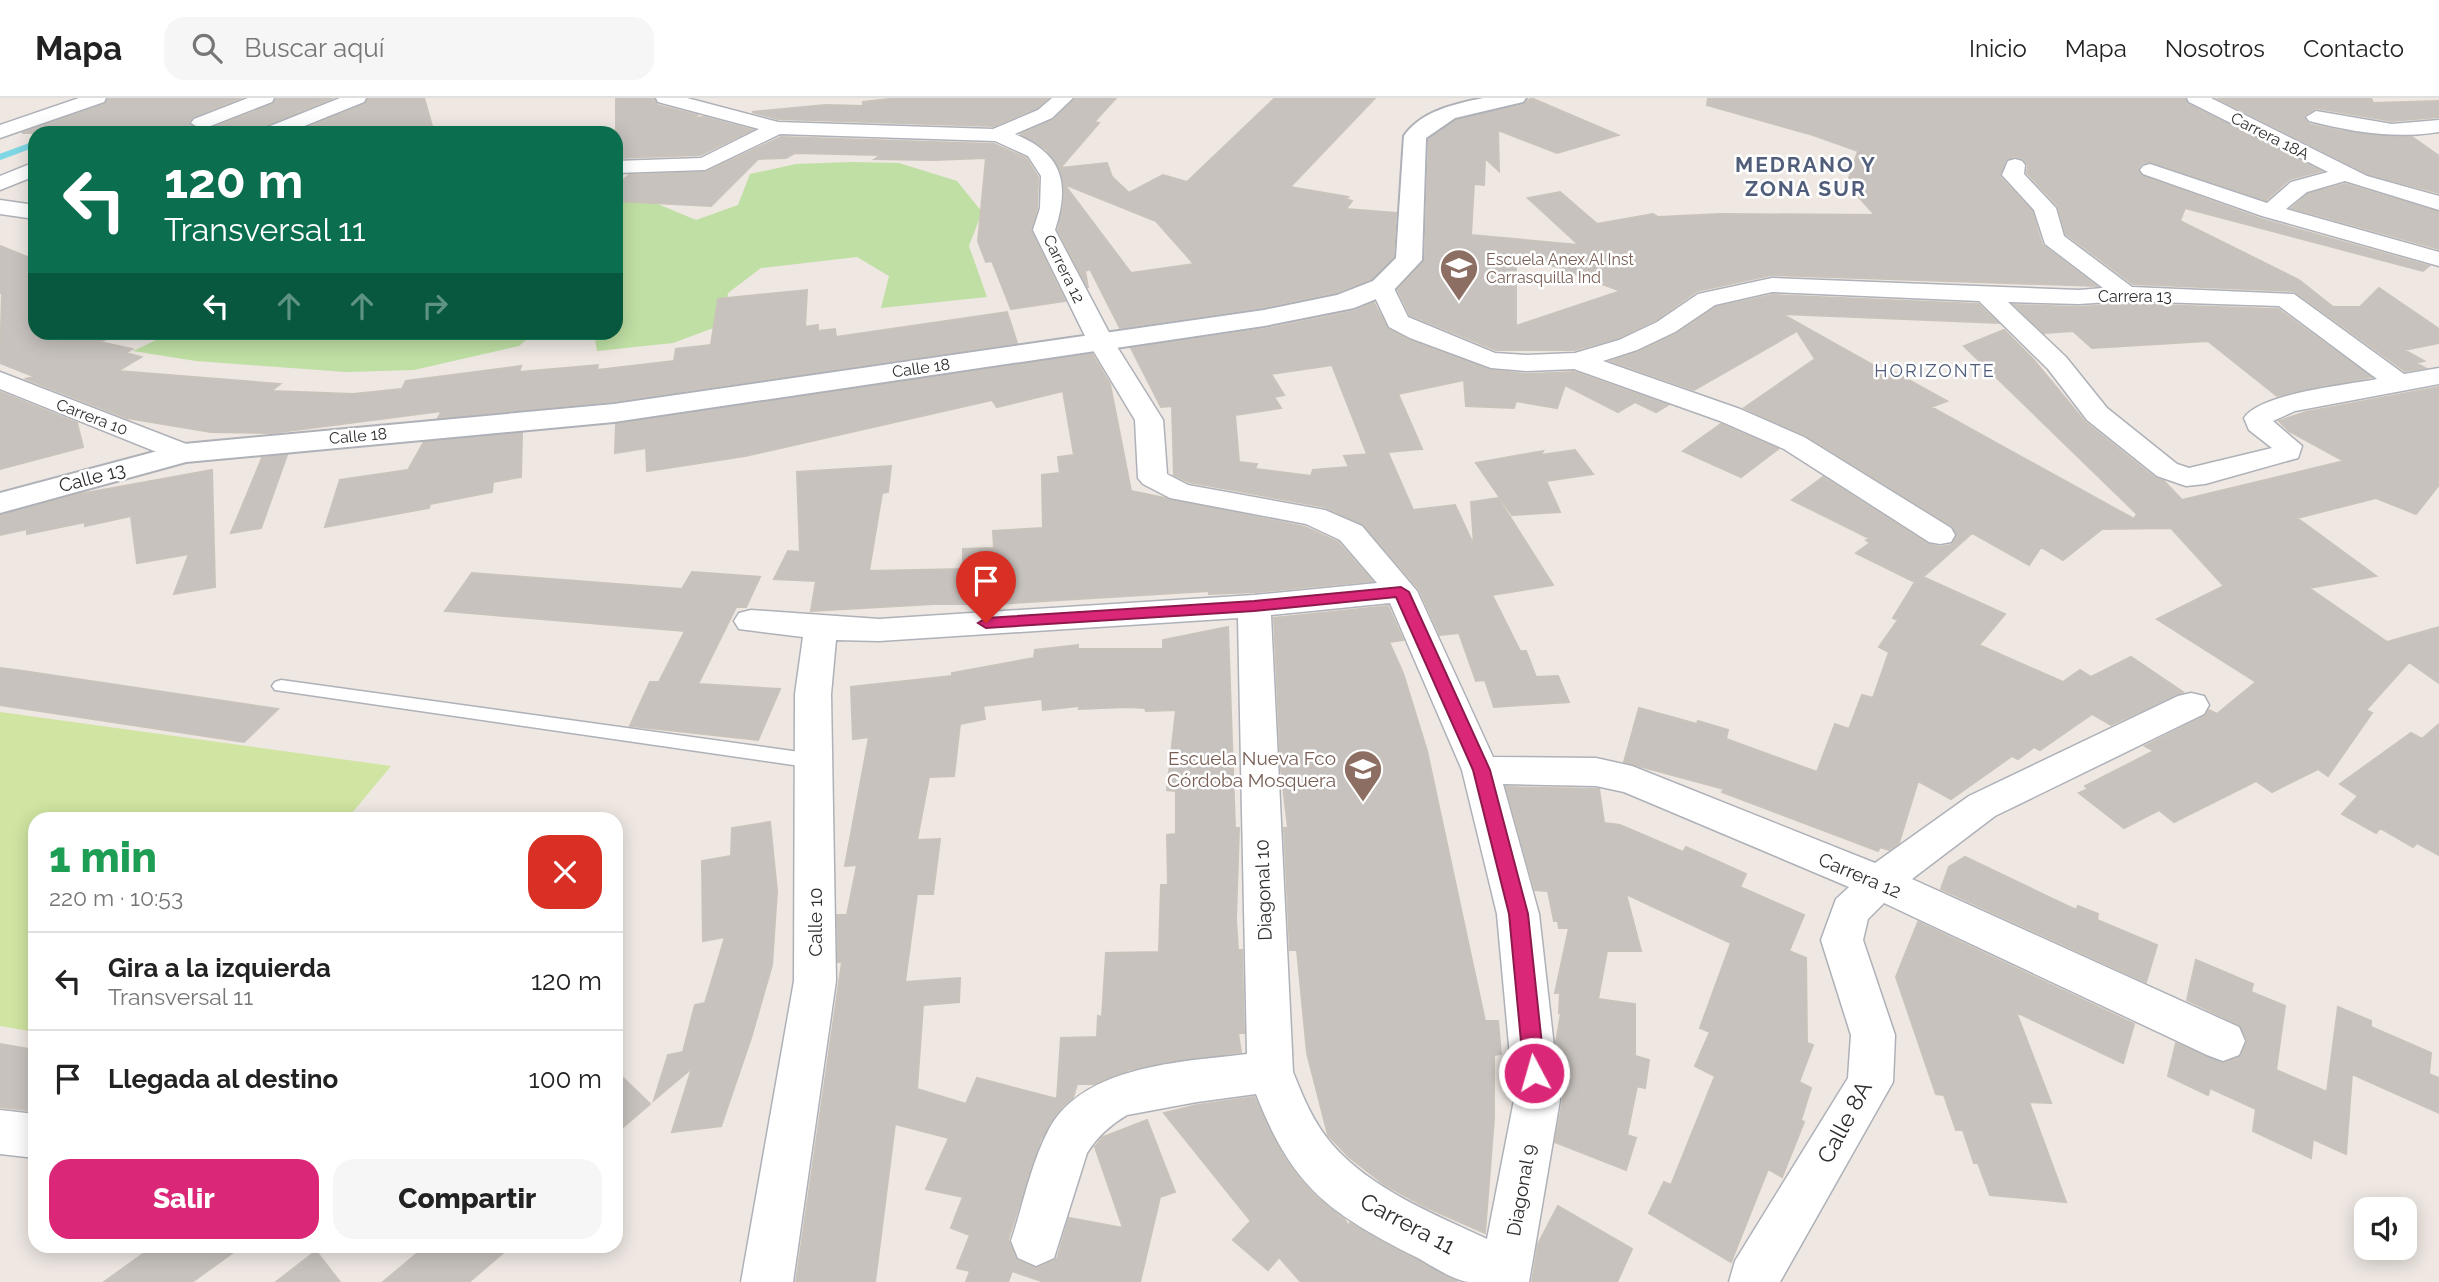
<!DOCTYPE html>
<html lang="es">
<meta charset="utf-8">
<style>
body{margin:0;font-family:Raleway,sans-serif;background:#f6f6f6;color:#222;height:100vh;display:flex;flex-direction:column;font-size:26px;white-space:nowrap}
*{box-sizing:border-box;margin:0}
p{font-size:23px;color:#767676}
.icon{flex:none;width:38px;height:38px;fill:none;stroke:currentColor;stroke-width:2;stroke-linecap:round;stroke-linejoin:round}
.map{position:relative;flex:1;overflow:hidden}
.drawer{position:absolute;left:28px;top:714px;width:595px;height:441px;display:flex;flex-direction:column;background:#fff;border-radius:21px;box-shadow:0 4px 18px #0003}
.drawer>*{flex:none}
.top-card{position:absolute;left:28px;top:28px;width:595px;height:214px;border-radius:21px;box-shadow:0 4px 18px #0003;background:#0b6e4f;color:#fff;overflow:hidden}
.fabs{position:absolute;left:2354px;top:1099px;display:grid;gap:14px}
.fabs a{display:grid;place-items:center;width:63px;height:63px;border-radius:14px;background:#fff;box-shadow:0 4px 18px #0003;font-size:35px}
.pin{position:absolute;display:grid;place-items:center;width:60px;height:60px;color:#fff;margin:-72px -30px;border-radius:50% 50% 50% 0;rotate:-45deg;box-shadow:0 0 7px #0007}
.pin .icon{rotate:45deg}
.me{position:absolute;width:77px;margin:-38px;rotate:354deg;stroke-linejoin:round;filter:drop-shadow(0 0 5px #0008)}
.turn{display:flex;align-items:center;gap:24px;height:147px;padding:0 21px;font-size:32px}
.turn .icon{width:91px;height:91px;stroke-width:2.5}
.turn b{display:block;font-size:49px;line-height:60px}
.lanes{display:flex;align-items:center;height:66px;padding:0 21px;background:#0003;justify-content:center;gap:35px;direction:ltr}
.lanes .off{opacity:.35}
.round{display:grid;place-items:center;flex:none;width:74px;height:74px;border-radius:21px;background:#f6f6f6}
.headline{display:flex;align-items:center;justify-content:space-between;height:119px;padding:0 21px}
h1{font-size:42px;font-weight:800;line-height:52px;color:#1e9e55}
.button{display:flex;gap:14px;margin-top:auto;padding:14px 21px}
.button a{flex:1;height:80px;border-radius:21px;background:#db2777;color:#fff;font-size:28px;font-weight:800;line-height:80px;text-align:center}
.button a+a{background:#f6f6f6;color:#222}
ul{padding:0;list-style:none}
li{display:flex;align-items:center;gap:21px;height:98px;padding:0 21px;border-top:2px solid #e0e0e0}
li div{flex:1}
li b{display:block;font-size:26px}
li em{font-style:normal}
header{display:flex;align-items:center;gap:42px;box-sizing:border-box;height:98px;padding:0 35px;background:#fff;border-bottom:2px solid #e0e0e0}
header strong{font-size:33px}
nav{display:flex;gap:38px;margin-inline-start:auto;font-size:24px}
.search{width:490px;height:63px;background:#f6f6f6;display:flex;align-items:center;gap:18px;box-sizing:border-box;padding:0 24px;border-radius:21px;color:#767676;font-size:26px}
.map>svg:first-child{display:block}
.green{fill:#bfdfa4}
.pitch{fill:#d0e5a1}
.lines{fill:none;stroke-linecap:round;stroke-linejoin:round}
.stream{stroke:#7fd7e5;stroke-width:6}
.building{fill:#c7c2bd;stroke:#c9c3bb;stroke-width:2;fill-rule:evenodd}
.service-casing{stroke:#aeb1b8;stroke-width:3}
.minor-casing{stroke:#aeb1b8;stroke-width:3}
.secondary-casing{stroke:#aeb1b8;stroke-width:4}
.service{fill:#fff;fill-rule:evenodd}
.minor{fill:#fff;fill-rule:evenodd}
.secondary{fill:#fff;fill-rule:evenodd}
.route{fill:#db2777;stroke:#8e194d;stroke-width:2}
.labels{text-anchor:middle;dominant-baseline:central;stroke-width:5;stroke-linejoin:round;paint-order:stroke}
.far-street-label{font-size:16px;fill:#2e2e2e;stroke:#fff}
.far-education-label{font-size:16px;fill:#785e54;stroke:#fff;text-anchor:start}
.far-neighbourhood-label{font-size:18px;letter-spacing:2px;fill:#515e7b;stroke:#fff}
.street-label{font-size:19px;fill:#2e2e2e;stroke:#fff}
.education-label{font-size:19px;fill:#785e54;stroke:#fff;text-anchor:end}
.far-district-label{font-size:21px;font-weight:bold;letter-spacing:2px;fill:#515e7b;stroke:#fff}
.near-street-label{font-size:23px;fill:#2e2e2e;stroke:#fff}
</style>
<header>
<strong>Mapa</strong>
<div class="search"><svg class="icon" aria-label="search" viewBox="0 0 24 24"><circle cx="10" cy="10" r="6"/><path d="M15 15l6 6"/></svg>Buscar aquí</div>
<nav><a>Inicio</a><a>Mapa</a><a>Nosotros</a><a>Contacto</a></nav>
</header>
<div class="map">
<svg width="2439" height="1184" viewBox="0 0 2439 1184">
<rect width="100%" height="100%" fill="#eee7e2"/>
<!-- green -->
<path class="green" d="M851,64L899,65L957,83L982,114L969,148L987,199L881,210L889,178L857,159L761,170L728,195L724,226L673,245L597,253L594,235L616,234V83L626,80L653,104L696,122L738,107L750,76L796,66Z
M173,234H534V235L519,248L414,272L346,274L196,263L133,253Z"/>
<!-- pitch -->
<path class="pitch" d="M0,614L391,668L347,721H35V934L0,928Z"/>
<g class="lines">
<!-- stream -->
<path class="stream" d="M0,59L35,46"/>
</g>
<!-- building -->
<path class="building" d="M108,0H241L192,19L188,25L202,34L273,6L276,0H333L262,29L257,35H22L105,6Z
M368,0H424L434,35H294L365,6Z
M616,0H654L657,7L697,17L691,20L704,19L752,32L700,57L616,60Z
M898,0H1048L1037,10L993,28L778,21L752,14L826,7L863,8V4Z
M1076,0H1116L1094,24L1099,25L1060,70L1107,65L1112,79L1129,95L1163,77L1187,84L1275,0H1375L1290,89L1348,99L1346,101L1352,103L1346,111L1396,115L1393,159L1372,181L1336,194L1264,209L1120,230L1090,171L1085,173L1088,190L1058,132L1064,100L1061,73L1046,51L1021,36L1053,22ZM1064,86L1156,123L1194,166L1131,175Z
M1531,0L1618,37L1557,55L1498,32L1499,73L1485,60L1484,87L1474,86L1471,137L1579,147L1528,100L1560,94L1597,126L1653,116L1658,119L1720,116L1875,117L1847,86L1858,53L1813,37L1707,7L1708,0H2185L2188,6L2321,73L2290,81L2266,102L2151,64L2142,65L2138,70L2142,78L2261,121L2429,168L2423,173L2185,110L2180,123L2299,182L2333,209H2360L2379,190L2439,231V245L2404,252L2424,263L2416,265L2425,270L2405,273L2294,193L2133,186L2066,136L2058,108L2027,75L2028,67L2024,61L2014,58L2006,62L2000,79L2032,113L2042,147L2096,188L1771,177L1697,193L1656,222L1618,240L1575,252H1496L1410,217L1398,192L1425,162L1429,41L1456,22L1524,7ZM1516,154L1621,193L1516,228Z
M2217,0H2371L2373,5L2439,3V19L2392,23L2316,10L2303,18L2308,26L2341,33L2412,39L2439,58V95L2368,76Z
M781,39L994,46L1026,60L1038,79L1037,110L1031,133L1065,203L1011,211L992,163L986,164L978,143L986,60L934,62L875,61L881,57L795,55L786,60L758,61L711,108L616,103V88L629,77L706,74Z
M2345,86L2439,114V151L2292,110L2308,96Z
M0,148L35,162V234H120L100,244L132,251L126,255L141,259L118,273L280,286L271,293L353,296L402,291L406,283L521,268L519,274L598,267L597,272L674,263L676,251L711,247L718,201L807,192L805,229L818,227V233L835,231L836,239L1007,214L1017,245L614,303L438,320L442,313L272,335L211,334L127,320L26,281L33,278L0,265L2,195H0Z
M1772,197L1978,206L1998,225L1782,216L1891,277L1896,275L1947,303L1931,309L2134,421L2137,416L1964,248L2004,232L2032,260L2085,324L2155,380L2164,383L2182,402L2344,363L2289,333L2279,323L2306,314L2439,289V387L2416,416L2376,400L2297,420L2376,478L2309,490L2387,544L2439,529V585L2409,564L2366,612L2372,615L2328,678L2318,671L2272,694L2256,683L2174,724L2159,712L2124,730L2079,695L2088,691L2085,688L2154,653L2145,648L2205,618L2209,612L2217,616L2256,584L2157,521L2224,488L2171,430L2102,431L2063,462L2041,449L2029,467L1972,435L1923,479L2005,516L1979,547L2063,584L2080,572L2091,579L2131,559L2183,594L2111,627L2092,616L2040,652L2034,649L2018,661L2012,658L1951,701L1918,683L1899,745L1889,752L1880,749L1878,753L1722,694L1724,691L1624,664L1639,610L1697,626L1698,623L1728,632L1726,641L1817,674L1835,626L1849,631L1862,597L1873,600L1889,554L1879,549L1898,522L1893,520L1915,484L1856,455L1870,445L1866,442L1869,440L1792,402L1823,379L1928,446L1940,449L1951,447L1957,438L1952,428L1805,337L1744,310L1815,261L1797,233L1694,292L1611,263L1638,254L1676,236L1716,209Z
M1374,205L1388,231L1409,242L1490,272L1527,276L1574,274L1668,307L1656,314L1635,304L1618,314L1565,287L1557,310L1516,303L1514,310L1466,308L1464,282L1398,296L1422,351L1367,356L1332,267L1271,276L1284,297L1274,299L1281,310L1235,317L1239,364L1257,366L1255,371L1311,378L1313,372L1349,369L1344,358L1388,355L1413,412L1455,407L1474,448L1471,404L1498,400L1553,487L1492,497L1520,553H1526L1536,579L1558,578L1569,604L1494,609L1485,582L1476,583L1459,535L1440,537L1419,491L1363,426L1325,409L1189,384L1174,377L1172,308L1161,309L1131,250L1265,231L1355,213Z
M2126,206L2278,211L2371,279L2277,298L2208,243L2092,250L2073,233L2044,235L2015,207L2079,209Z
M1092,256L1110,286L1131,393L1305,429L1338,444L1372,483L1257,494L1209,496V493L996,506H934L811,513L816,483L774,481L788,453L800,454L797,374L891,368L888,394L882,395L869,473L963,471V451L994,450L993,433L1043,430L1042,377L1060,375L1058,359L1074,357L1063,293L997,309L992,302L745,358L647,373L646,350L615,355L616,326Z
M0,294L77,325L83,349L0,371Z
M1721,326L1778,351L1741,379L1683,353Z
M522,335L521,379L493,384L492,394L430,406L429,410L325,429L340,382L408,372L424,344Z
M1575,352L1593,376L1546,383L1560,414L1512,417L1476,365L1543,353L1541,357Z
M287,357L261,430L231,435L262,360Z
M212,372L215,489L174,496L189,456L137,465L131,418L85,428V424L27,436V431L0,437V417L80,396Z
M692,474L760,479L746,509H736L698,586L780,591L758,642L630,628L650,584H659L685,533L445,513L472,475L682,491Z
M1388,508L1403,542L1389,544L1403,575L1427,653L1485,923H1498L1501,956L1494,957V1020L1485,1135L1426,1109L1385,1087L1349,1059L1328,1037L1307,955L1297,852H1290L1284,730H1288L1281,672L1274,520Z
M1228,529L1235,730H1239L1236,822L1238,852H1242L1244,935H1238L1241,954L1165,964L1129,972L1125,967L1127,973L1094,986H1077L1073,1000L1063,1008L1040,1043L1008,1142L1017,1162L1037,1170L1057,1161L1069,1120L1123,1130L1095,1049L1103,1039L1147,1022L1175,1094L1160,1099L1140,1184H1044L1012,1173L1008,1184H966L970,1173L957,1170L970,1137L951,1130L963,1099L926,1091L949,1040L895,1026L875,1184H796L842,864H838L837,817H847L857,767L845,768L869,639L853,641L851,589L952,578V575L1034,560L1035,552L1078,547V551H1163V542ZM1042,601L1043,612L1079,608V611L1128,609L1145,610L1146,613L1176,612L1167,692L1176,693V736L1167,737L1168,787H1161L1159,854L1106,855L1102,919L1098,918L1097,939L1061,940L1057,1001L977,980L966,1006L917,991L923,907L959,904L960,880L905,884L917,796H933L940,741L917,742L929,679L954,678L960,626L985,621L983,608Z
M0,570L23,573L278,611L244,644L0,607Z
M2439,626V757L2417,745L2413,749L2380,730L2376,735L2342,716L2358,698L2340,686L2411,635L2422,641Z
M1506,689L1599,691L1604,725L1620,727L1683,754L1686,749L1746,776L1740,789L1804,817L1789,853L1806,860L1807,945L1813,947L1799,984L1811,990L1801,1022L1804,1024L1782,1079L1768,1071L1731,1164L1649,1115L1664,1084L1671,1087L1715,978L1695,968L1710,934L1700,930L1731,845L1626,796L1641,853H1607L1598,901L1635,906V958L1649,962L1645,990L1637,988L1627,1037L1636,1040L1626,1072L1555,1044L1563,1002L1561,983L1565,967L1558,965L1556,945L1561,915H1559L1560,895H1555L1569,830H1559L1558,823H1554L1548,793L1535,792Z
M770,724L777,793L772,867L751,940L721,1028L672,1034L692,970L654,1002L668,957L683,954L695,907L705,905L725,839L703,843L702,763L731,758L732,730Z
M1965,759L2076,812L2078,808L2098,816L2097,822L2157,847L2146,884L1941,791L1949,769Z
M1918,824L2134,926L2123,965L2016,914L2051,1005L2029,1004L2066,1104L1990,1097L1978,1065H1974L1963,1032H1956L1944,997L1936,996L1896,879Z
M2196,862L2253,886L2251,894L2285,908L2276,972L2327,994L2338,909L2371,923V929L2431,955L2429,976L2439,980V1015L2352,976L2346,1056L2313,1041L2311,1060L2253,1033L2256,1011L2210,990L2208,997L2168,978L2176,945L2224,965L2240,959L2247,944L2240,927L2187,902Z
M0,946L35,952V1013L0,1009Z
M616,973L650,1006L616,1035Z
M1254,999L1282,1056L1298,1079L1315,1098L1344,1121L1351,1131L1350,1125L1458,1184H1301L1279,1159L1268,1172L1233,1142L1251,1123L1164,1015L1197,1007Z
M1558,1108L1632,1151L1617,1184H1532L1538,1146Z
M154,1148H242L192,1184H104Z
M426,1148H511L469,1184H383Z
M316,1153L340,1184H276Z"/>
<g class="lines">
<!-- service casing -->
<g class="service-casing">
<path id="service" d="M281,582L814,656L821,658L823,663L821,668L814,670L275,592L272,588L275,584Z"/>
</g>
<!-- minor casing -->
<g class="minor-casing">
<path id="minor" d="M79,0H106L104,4L0,40V27Z
M248,0H274L272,4L208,29L201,31L191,25L194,21Z
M340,0H366L364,4L287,35H260L263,31Z
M656,0H687L778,24L993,31L1038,12L1052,0H1073L1052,20L1015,36C1063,56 1070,85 1055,132L1114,244L1163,322L1167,376L1188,387L1325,412L1362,428L1417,493L1493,659L1596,660L1632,668L1875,765L1969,698L2178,598L2191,595L2204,598L2209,607L2204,616L1995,718L1912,781L2239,929L2245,943L2239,957L2223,963L2207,957L1884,805L1868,821L1863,842L1895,937L1893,984L1780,1184H1729L1735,1163L1848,980L1851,937L1821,842L1836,801L1849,789L1624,694L1596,688L1503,686L1539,816L1560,1002L1529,1184C1509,1184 1489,1184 1469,1184C1452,1182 1431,1167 1416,1159C1328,1114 1293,1090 1256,996L1197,1004L1127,1017C1110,1027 1097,1039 1087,1055L1054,1160L1036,1168L1018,1160L1011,1143C1023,1107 1031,1065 1049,1031C1084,967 1182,964 1247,956L1238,520L879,543L836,542L831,596L836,883L793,1184H741L794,883L795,596L803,539L739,531L734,523L739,515L751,512L879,521L1254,497L1377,485L1340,442L1306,426L1170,400L1143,386L1138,380L1135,322L1088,244L1033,132L1040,110L1041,78L1028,58L995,43L780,36L705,72L616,75V63L701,60L759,31L658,4ZM1390,505L1462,672L1497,816L1514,1002L1487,1141C1434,1116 1370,1091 1331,1045C1313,1024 1303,999 1293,974L1271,517Z
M2187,0H2211L2367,78L2439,98V112L2345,83L2307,94L2286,111L2439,154V168L2262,118L2143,76L2140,72L2143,68L2150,66L2267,105L2291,84L2328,74L2189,4Z
M2316,13L2392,26L2439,22V34C2395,41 2352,34 2309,23L2306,19Z
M2015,61L2022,63L2025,67L2024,76L2056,110L2064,138L2132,189L2294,196L2404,276L2439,270V286L2295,313L2273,323L2302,348L2298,360L2205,386L2186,388L2157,378L2087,322L2048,271L1979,203L1772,194L1715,207L1675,234L1637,252L1603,263L1740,311L1804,339L1951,430L1955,437L1951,444L1940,446L1929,444L1784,351L1720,323L1574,271L1527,273L1491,270L1410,240L1389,229L1370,189L1373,184L1382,182L1391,184L1408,219L1495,255L1527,257L1575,255L1619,242L1657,224L1698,196L1772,180L2079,192L2103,190L2045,146L2034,112L2002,77L2008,63ZM2126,203L2279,208L2377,281C2347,287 2261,295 2244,320L2249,332L2272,350L2189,370L2177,366L2107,310L2066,259L2008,204L2079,206Z
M35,64V78L0,92V78Z
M0,102L35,107V121L0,116Z
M0,274L194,349L198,355L194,361L184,364L174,361L0,291Z
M0,1012L35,1016V1060L0,1056Z"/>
</g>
<!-- secondary casing -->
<g class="secondary-casing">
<path id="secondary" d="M1483,0H1526L1523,4L1455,20L1426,40L1422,162L1391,195L1354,210L1264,228L614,324L186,364L0,415V395L184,346L614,306L1264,212L1337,197L1373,183L1396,160L1404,38C1421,13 1455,6 1483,0Z"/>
</g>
<!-- service -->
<use href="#service" class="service"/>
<!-- minor -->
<use href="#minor" class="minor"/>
<!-- secondary -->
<use href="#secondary" class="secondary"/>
</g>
<!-- route -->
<path class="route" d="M1401,489L1409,494L1490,672L1528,816L1545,975L1542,982L1534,985L1527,982L1524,975L1509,816L1473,672L1396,499L1254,513L986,530L978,525L986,520L1254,503Z"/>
<!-- icons -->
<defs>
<g id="school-pin" transform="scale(2.0125)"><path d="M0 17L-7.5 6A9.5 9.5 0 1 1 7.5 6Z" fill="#8d6e63" stroke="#fff"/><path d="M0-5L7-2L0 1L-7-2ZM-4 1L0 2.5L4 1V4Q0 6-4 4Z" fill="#fff"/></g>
</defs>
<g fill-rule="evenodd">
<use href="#school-pin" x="1459" y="170"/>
<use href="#school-pin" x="1363" y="671"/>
</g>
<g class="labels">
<!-- far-street labels -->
<g class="far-street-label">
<text transform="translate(2270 38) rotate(27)">Carrera 18A</text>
<text transform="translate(1064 171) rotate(64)">Carrera 12</text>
<text x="2135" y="198">Carrera 13</text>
<text transform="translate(921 270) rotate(-8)">Calle 18</text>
<text transform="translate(92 319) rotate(21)">Carrera 10</text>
<text transform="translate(358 338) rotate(-5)">Calle 18</text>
</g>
<!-- far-education labels -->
<g class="far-education-label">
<text x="1486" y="161">Escuela Anex Al Inst<tspan x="1486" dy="18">Carrasquilla Ind</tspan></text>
</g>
<!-- far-neighbourhood labels -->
<g class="far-neighbourhood-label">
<text x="1935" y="272">HORIZONTE</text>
</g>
<!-- street labels -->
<g class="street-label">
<text transform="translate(92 379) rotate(-15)">Calle 13</text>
<text transform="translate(1860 777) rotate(23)">Carrera 12</text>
<text transform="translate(1263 792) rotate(-92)">Diagonal 10</text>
<text transform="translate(815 824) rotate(-90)">Calle 10</text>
<text transform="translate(1521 1092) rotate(-80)">Diagonal 9</text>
</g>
<!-- education labels -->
<g class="education-label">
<text x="1336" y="660">Escuela Nueva Fco<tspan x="1336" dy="22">Córdoba Mosquera</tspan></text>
</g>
<!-- far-district labels -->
<g class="far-district-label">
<text x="1806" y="66">MEDRANO Y<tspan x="1806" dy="24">ZONA SUR</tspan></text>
</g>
<!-- near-street labels -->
<g class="near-street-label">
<text transform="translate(1844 1024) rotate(-62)">Calle 8A</text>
<text transform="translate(1408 1125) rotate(28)">Carrera 11</text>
</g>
</g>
</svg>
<div class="fabs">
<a><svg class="icon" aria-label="sound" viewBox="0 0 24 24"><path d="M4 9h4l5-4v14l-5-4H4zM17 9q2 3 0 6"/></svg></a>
</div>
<div class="pin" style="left:986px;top:525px;background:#d93025"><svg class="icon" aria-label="arrive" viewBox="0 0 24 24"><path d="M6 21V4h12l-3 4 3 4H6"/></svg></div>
<svg class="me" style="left:1534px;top:975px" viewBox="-20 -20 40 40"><circle r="17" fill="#db2777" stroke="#fff" stroke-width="3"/><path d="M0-11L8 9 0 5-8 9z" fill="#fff"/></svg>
<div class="top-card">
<div class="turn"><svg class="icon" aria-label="left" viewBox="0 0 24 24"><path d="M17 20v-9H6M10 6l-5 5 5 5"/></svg><div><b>120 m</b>Transversal 11</div></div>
<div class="lanes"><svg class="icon" aria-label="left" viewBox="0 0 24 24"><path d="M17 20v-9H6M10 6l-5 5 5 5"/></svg><svg class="icon off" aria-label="ahead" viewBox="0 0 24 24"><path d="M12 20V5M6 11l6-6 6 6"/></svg><svg class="icon off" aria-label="ahead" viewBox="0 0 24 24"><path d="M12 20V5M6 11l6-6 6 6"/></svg><svg class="icon off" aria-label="right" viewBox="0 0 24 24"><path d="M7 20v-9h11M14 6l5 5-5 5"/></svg></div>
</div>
<section class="drawer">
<div class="headline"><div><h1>1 min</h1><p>220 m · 10:53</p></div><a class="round" style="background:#d93025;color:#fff"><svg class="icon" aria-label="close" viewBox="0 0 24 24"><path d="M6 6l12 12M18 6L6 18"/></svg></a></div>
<ul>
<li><svg class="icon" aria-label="left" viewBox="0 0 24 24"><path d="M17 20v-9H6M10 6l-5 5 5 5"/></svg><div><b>Gira a la izquierda</b><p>Transversal 11</p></div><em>120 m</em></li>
<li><svg class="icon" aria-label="arrive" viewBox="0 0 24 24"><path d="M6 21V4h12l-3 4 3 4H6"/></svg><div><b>Llegada al destino</b></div><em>100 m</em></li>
</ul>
<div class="button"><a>Salir</a><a>Compartir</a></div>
</section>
</div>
